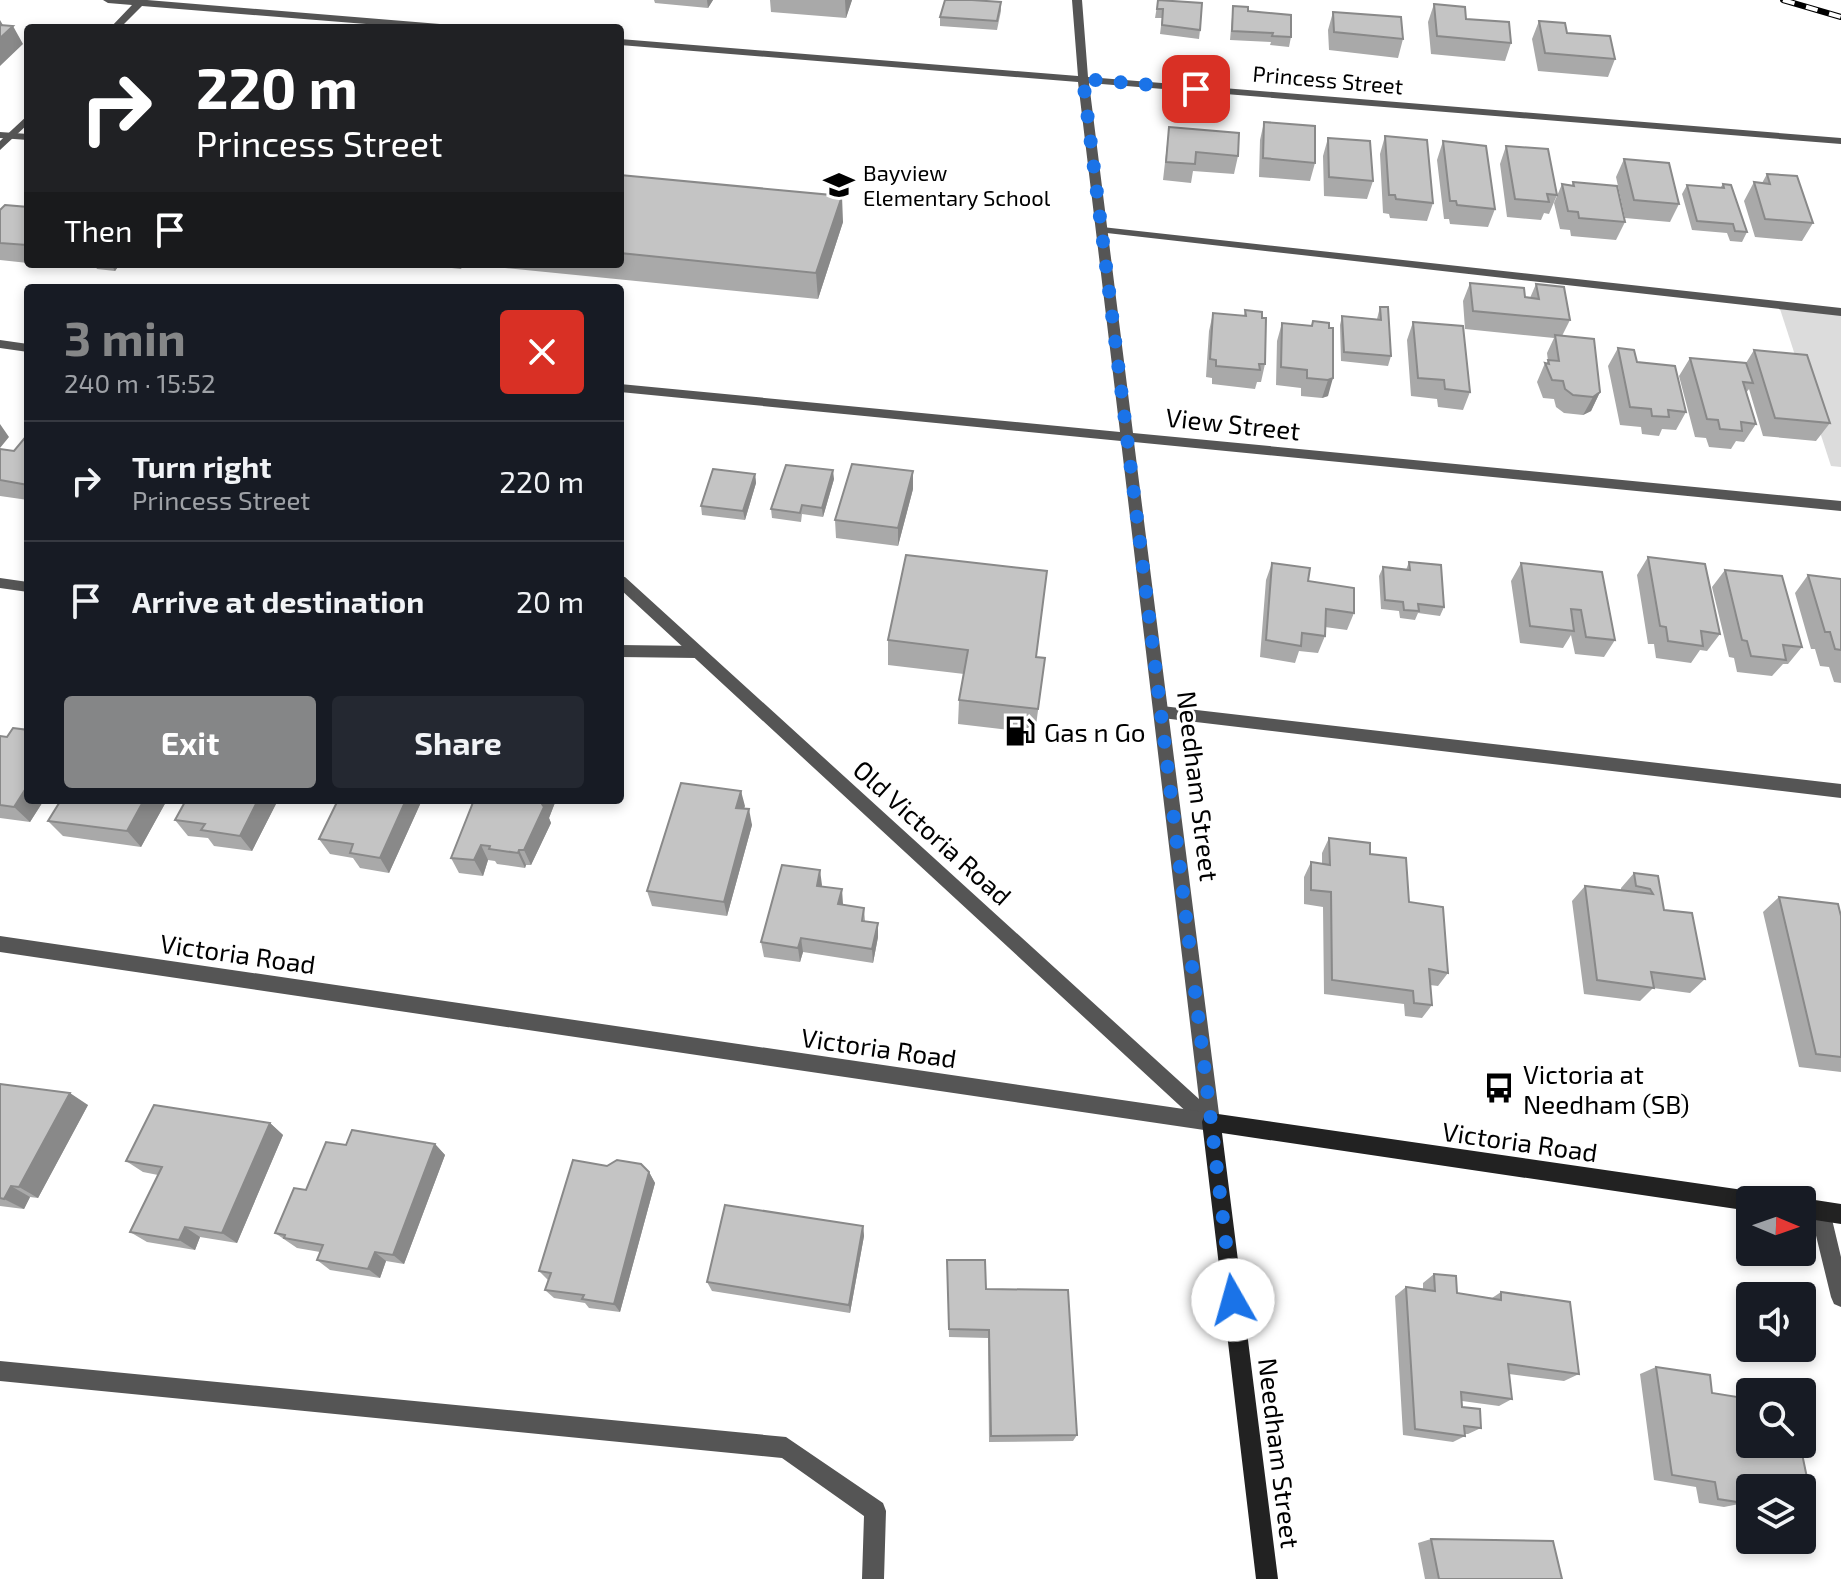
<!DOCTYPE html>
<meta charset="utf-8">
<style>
body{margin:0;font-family:"Exo 2",sans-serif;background:#242831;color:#f1f3f6;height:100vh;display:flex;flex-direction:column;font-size:30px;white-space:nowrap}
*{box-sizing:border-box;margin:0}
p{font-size:26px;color:#9ea1a6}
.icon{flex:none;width:44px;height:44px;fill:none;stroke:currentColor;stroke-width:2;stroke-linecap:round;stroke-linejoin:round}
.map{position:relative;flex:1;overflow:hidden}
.sheet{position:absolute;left:24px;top:284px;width:600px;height:520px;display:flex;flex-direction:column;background:#171b24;border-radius:8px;box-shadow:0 4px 12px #0003}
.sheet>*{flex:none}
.hud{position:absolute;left:24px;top:24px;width:600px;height:244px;border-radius:8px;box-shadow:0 4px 12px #0003;background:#202124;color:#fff;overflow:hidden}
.needle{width:52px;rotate:92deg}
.buttons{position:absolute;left:1736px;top:1186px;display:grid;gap:16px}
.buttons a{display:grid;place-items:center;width:80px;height:80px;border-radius:8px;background:#171b24;box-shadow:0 4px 12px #0003;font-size:40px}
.pin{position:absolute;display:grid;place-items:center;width:68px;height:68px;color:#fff;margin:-34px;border-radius:16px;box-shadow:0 4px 12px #0006}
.me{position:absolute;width:88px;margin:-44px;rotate:353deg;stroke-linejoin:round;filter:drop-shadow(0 0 6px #0008)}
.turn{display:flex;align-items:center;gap:28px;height:168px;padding:0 40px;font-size:36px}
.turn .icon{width:104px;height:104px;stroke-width:2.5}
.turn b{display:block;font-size:56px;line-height:68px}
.then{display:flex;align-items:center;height:76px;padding:0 40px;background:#0003;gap:16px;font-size:30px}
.round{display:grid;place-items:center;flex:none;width:84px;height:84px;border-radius:8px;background:#242831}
.summary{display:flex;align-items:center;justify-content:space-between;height:136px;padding:0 40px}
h1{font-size:48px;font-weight:700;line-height:60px;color:#858687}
.primary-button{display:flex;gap:16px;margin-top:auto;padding:16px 40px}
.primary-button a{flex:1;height:92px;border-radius:8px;background:#858687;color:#fff;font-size:32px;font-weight:700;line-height:92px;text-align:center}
.primary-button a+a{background:#242831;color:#f1f3f6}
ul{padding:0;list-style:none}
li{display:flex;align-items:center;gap:24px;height:120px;padding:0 40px;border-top:2px solid #363941}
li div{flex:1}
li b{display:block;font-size:30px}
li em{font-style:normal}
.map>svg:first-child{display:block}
.green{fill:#dcdcdc}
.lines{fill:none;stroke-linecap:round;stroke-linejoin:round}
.service{fill:#555;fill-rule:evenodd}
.minor{fill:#555;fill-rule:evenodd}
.tertiary{fill:#555;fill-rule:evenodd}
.secondary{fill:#222;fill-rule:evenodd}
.rail-casing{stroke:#000;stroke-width:6}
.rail{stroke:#fff;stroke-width:4;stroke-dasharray:12;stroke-linecap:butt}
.wall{fill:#a9a9a9}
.shaded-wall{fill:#898989}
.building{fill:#c4c4c4;stroke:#898989;stroke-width:2}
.route{stroke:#1a73e8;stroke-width:14;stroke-dasharray:0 25.2}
.labels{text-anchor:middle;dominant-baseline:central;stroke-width:6;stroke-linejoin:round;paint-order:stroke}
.far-street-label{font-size:22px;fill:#000;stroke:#fff}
.far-poi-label{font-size:22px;fill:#000;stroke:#fff;text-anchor:start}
.street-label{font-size:26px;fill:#000;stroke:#fff}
.poi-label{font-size:26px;fill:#000;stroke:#fff;text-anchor:start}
</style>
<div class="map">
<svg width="1841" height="1579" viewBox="0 0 1841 1579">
<rect width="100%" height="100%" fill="#fff"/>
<!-- green -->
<path class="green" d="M1780,309L1841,315V467L1831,466Z"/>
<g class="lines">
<!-- service -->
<path class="service" d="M0,132L28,134V140L0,138Z
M1102,227L1841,308V316L1098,232V228Z
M0,578L28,582V592L0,588Z
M620,645L697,646L704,652L697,658L620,657Z
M1162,706L1841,784V798L1162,718L1154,712Z
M1820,1201L1827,1204L1830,1211L1841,1257V1307L1834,1304L1831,1297L1810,1211L1813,1204Z
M0,1361L786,1437L883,1503L886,1511L884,1579H862L864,1516L782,1458L0,1381Z"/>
<!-- minor -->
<path class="minor" d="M103,0H147L452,25L457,28H416L142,6L120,28H110L132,5L108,3Z
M1072,0H1082L1088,77L1841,138V144L1089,83L1133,433L1841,501V511L1134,442L1220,1122L1218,1128L1211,1131L1204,1128L620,589V576L625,577L1199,1099L1121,441L620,392V384L1120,432L1078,82L620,45V39L1078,76Z
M28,115V124L0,150V141Z
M0,340L28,344V352L0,348Z"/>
<!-- tertiary -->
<path class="tertiary" d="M0,936L1211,1113L1218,1116L1220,1122L1218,1128L1211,1131L0,952Z"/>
<!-- secondary -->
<path class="secondary" d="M1211,1113L1750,1191L1757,1194L1759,1200H1750V1211L1222,1133L1278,1579H1256L1202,1122L1204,1116Z
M1802,1198L1841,1204V1224L1802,1218V1200H1798Z"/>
<!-- rail casing -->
<g class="rail-casing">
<path id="rail" d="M1783,0L1841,17"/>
</g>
<!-- rail -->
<use href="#rail" class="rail"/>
</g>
<!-- wall -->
<path class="wall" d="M654,0H713L708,8L655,3Z
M770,0H852L846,18L771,12Z
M1158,0L1200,30L1199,39L1160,34L1162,18H1155Z
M1001,2V11L997,30L940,26V17Z
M1434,4L1511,43L1505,61L1431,54L1428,22Z
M1233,6L1248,11L1291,37L1289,47L1270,45L1271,42L1230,40Z
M1333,12L1403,39L1398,58L1329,50L1328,30Z
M1539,21L1615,59L1608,77L1538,71L1532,39Z
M1264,122L1315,163L1310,181L1259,177L1260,140Z
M1169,127L1238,156L1234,174L1193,171L1191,183L1163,180Z
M1385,136L1433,203L1427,221L1390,218L1389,214L1383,213L1380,154Z
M1328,138L1373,181L1367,199L1324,196L1323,156Z
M1443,141L1495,209L1488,227L1450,224L1449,219H1444L1437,160Z
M1506,146L1557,195L1549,214L1544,213L1541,220L1507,217L1500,164Z
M1624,159L1679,204L1670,222L1625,218L1616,177Z
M1767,174L1813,223L1802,241L1755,237L1744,201L1754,182L1762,183Z
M620,175L843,222L818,299L465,264H620Z
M1573,182L1625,222L1616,240L1571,236L1570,230L1560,229L1554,203L1562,184L1572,185Z
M1723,184L1747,232L1742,242L1730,241L1727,233L1692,230L1682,194L1687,185L1720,188Z
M28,207V263L0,260V210Z
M94,264H120L115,271L97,269Z
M296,264H325L323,267Z
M424,264H464L461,269L424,265Z
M1470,283L1530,298L1536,284L1570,320L1562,336L1600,392L1591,411L1583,415L1564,413L1556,407L1554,399L1543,398L1537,382L1545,363H1547L1548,361L1547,353L1554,338L1465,329L1463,301Z
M1380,307L1391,356L1388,366L1341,361L1340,325L1342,316L1377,319Z
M1245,310L1265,364L1261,382H1257L1255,389L1212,384V378L1206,377L1209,331L1213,313L1244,316Z
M1313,321L1333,328L1328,396L1322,398L1301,396V388L1276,385L1277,341L1282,323L1311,326Z
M1413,322L1470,392L1463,410L1438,407L1437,399L1411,396L1407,340Z
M1618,348L1637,362L1686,412L1676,430L1662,429L1659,436L1642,434L1641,427L1620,425L1608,366Z
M1754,350L1830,423L1816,441L1763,436L1749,389L1746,393L1756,424L1744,442L1736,441L1731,449L1709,447L1706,438L1695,437L1679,376L1690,358L1746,363Z
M28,434V500L0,496V449L14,451Z
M755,474L756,483L745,520L702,515L701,506Z
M834,479L823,517L802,514L801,522L772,518L771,509Z
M913,489L898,546L836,538L835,520Z
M1648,557L1720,634L1707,651L1700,650L1691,663L1656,658L1654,644H1648L1637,575Z
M1409,562L1444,607L1440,616L1418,613L1415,620L1400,618L1399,611L1381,609L1379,576L1383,567L1406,570Z
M1272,563L1308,581L1354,613L1347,630L1325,627V636L1318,653L1299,651L1295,663L1260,657L1266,580Z
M1521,563L1602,572L1615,640L1604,657L1575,654L1571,635L1563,648L1520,643L1511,581Z
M1725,570L1802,647L1788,664H1783L1772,676L1737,672L1734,658L1729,657L1712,587Z
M1808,575L1841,579V683L1834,682L1829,667L1820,666L1815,649H1811L1795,593Z
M888,640L1045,658L1035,733L958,724L959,700L964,674L888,665Z
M0,736L28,800H44L30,822L0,818Z
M741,791L744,809L752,825L727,916L652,906L647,891Z
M61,800H167L141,847L63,836L48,821Z
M278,800L252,851L214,846L208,838L188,836L175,820Z
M422,800L389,873L360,868L353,858L330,854L319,839Z
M474,800H556L549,818L551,823L531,865H526L525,868L497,864L495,861L488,860L483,876L459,873L451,858Z
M1329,838L1370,854L1409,902L1448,973L1438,986L1430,985L1432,1005L1422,1018L1405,1016L1404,1004L1324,994L1323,907L1304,904V877L1311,862L1322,864V853Z
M1634,873L1658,876L1664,910L1705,979L1690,993L1653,988L1640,1001L1584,994L1572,901L1585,886L1621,890V888Z
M822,886L843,905L864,908L865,921L878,923V937L873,963L803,952L800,962L764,957L761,942Z
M1779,897L1841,916V1072L1799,1067L1763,912Z
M0,1084L88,1105L38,1198L30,1197L24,1209L0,1206Z
M270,1123L283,1135L237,1243L200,1237L195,1250L147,1242L130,1232L158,1175L143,1172L126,1161Z
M435,1144L445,1155L404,1264L386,1261L380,1278L330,1270L317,1260L320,1252L297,1248L275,1233L306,1190L346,1145Z
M649,1172L655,1183L620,1312L589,1308L585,1303L554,1298L545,1290L548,1280L539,1271Z
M863,1226L864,1236L850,1313L712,1291L707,1282Z
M947,1260L986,1289L1077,1435L1073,1441L989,1442L988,1338L949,1337Z
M1434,1274L1457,1293L1492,1298L1501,1292L1579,1374L1564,1381L1509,1374L1512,1399L1499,1406L1462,1401V1407L1481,1428L1468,1434H1465V1436L1453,1442L1403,1435L1395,1296L1406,1287L1423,1289V1283Z
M1656,1367L1712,1393L1811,1497L1802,1499V1488H1750V1495L1742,1494L1744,1503L1724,1507L1699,1503L1696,1487L1654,1480L1640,1374Z
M1431,1539L1562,1579H1425L1418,1543Z"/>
<!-- shaded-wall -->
<path class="shaded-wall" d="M707,0H713L708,8Z
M845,0H852L846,18Z
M0,20L7,32L13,26L23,44L0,66Z
M842,196L843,222L818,299L816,273Z
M111,264H120L115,271Z
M1333,378L1328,396L1322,398L1328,380Z
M1600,392L1591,411L1583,415L1593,397Z
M0,424L9,437L0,448Z
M833,470L834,479L823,517L822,508Z
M913,471V489L898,546V528Z
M755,474L756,483L745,520L743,511Z
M28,785V800H44L30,822L14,807Z
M741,791L745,806L740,823L736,808Z
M144,800H167L141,847L127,831Z
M258,800H278L252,851L240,836Z
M406,800H422L389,873L380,858Z
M543,800H556L549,818L551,823L531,865L524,850Z
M749,809L752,825L727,916L724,902Z
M481,845L488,860L483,876L474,860Z
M519,850L526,865L525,868L518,853Z
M820,870L822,885L819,900L817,886Z
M842,889L843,904L840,919L838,904Z
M878,923V937L873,963L872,949Z
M801,938L803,952L800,962L798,948Z
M70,1093L88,1105L38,1198L19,1187Z
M270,1123L283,1135L237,1243L222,1233Z
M435,1144L445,1155L404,1264L393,1255Z
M649,1172L655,1183L620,1312L614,1304Z
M11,1186L30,1197L24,1209L4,1199Z
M863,1226L864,1236L850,1313L849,1305Z
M185,1227L200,1237L195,1250L179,1240Z
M375,1252L386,1261L380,1278L368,1269Z"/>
<!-- building -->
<path class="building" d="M945,0H972L1001,2L997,21L940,17Z
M1158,0L1202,3L1200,30L1162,25L1163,9H1157Z
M1434,4L1465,7L1466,19L1509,22L1511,43L1437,36Z
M1233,6L1248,7V11L1291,15V37L1272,36L1273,33L1232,31Z
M1333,12L1401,17L1403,39L1334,32Z
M1539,21L1565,23L1567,33L1610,36L1615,59L1545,53Z
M0,25L13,26L0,38Z
M1264,122L1315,126V163L1263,158Z
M1169,127L1239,133L1238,156L1196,152L1195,164L1166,162Z
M1385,136L1427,140L1433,203L1396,199L1395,195H1389Z
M1328,138L1370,141L1373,181L1329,177Z
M1443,141L1486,146L1495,209L1457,205L1456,201H1450Z
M1506,146L1548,149L1557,195L1547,194L1549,202L1515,199Z
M1624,159L1669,163L1679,204L1634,200Z
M1767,174L1797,176L1813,223L1765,219L1754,182L1770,184Z
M620,175L842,196L816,273L620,253Z
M1573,182L1617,186L1625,222L1579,218L1578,212L1568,211L1562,184L1574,186Z
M1723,184L1731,185L1747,232L1735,231L1733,224L1697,221L1687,185L1724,188Z
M5,205L28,207V244L27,245L0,243V210Z
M1470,283L1524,288L1525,297L1539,299L1536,284L1564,287L1570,320L1473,311Z
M1380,307H1388L1391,356L1344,352L1342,316L1381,320Z
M1245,310L1262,312V318H1266L1265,364H1259L1260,370L1216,366V360L1210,359L1213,313L1246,316Z
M1313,321L1329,323V328H1333V378L1328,380L1307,378V370L1281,367L1282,323L1312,326Z
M1413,322L1463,326L1470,392L1445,389L1444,380L1418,378Z
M1555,335L1594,339L1600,392L1593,397L1573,395L1565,389L1563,381L1552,380L1545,363L1549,364L1548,360L1559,361Z
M1618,348L1634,350L1637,362L1675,366L1686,412L1668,410L1669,417L1652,416L1651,409L1630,407Z
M1754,350L1807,355L1830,423L1775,418Z
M1690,358L1746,363L1753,383L1743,382L1756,424L1741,422L1742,431L1720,429L1718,420L1707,419Z
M28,434V485L0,480V449L14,451Z
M852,464L913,471L898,528L835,520Z
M786,465L833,470L822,508L802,505L800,513L771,509Z
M713,469L755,474L743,511L701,506Z
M906,555L1047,571L1036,657L1045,658L1038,709L959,700L968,650L888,640Z
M1648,557L1705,564L1720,634L1701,631L1703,646L1668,641L1666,627L1660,626Z
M1409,562L1441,565L1444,607L1418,604L1419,611L1404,610L1403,602L1385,600L1383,567L1410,570Z
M1272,563L1310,568L1308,581L1354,588V613L1326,609L1325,636L1302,633L1301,646L1266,640Z
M1521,563L1602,572L1615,640L1586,637L1581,610L1571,609L1574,631L1530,626Z
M1725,570L1782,576L1802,647L1783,645L1786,660L1751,656L1747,641L1742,640Z
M1808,575L1841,579V650L1835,649L1830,632H1825Z
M13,728L28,730V785L14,807L0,805V736L7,737Z
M681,783L741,791L736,808L749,809L724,902L647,891Z
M61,800H144L127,831L48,821Z
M186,800H258L240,836L201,830L205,824L175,820Z
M338,800H406L380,858L350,853L353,844L319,839Z
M474,800H543L542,804L544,807L524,850H519L518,853L489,849L490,846L481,845L474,860L451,858Z
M1329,838L1370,843V854L1406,858L1409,902L1443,907L1448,973L1429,969L1432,1005L1414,1003L1413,991L1332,980L1331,892L1311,890V862L1330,865Z
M782,865L820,870L817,886L842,889L838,904L864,908L862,921L878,923L872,949L801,938L798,948L761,942Z
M1634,873L1658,876L1664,910L1692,913L1705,979L1651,972L1654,988L1597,980L1585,886L1653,894L1650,889L1636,886Z
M1779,897L1838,904L1841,916V1057L1816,1054Z
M0,1084L70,1093L19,1187L11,1186L4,1199L0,1198Z
M154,1105L270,1123L222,1233L185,1227L179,1240L130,1232L162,1167L126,1161Z
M352,1130L435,1144L393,1255L375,1252L368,1269L317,1260L323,1245L284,1238L285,1235L275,1233L294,1188L306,1190L326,1142L346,1145Z
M573,1160L607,1166L617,1160L641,1164L649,1172L614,1304L582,1299L584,1295L545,1290L551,1273L539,1271Z
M725,1205L863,1226L849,1305L707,1282Z
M947,1260H985L986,1289L1068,1290L1077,1435L991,1436L989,1330L949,1329Z
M1434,1274L1456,1276L1457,1293L1501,1300V1292L1570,1302L1579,1374L1508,1364L1512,1399L1461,1392L1462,1407L1480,1409L1481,1428L1464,1426L1465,1436L1415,1429L1406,1287L1435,1291Z
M1656,1367L1710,1375L1712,1393L1750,1399V1444H1800L1811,1497L1802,1495V1488H1755L1740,1486L1744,1503L1718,1499L1715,1482L1672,1475Z
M1431,1539L1553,1541L1562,1579H1439Z"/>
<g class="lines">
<!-- route -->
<path class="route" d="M1196,89L1083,79L1233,1300"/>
</g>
<!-- icons -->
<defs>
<g id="school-bare" transform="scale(2.4)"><path d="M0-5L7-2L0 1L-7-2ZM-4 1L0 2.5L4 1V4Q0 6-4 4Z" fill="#000" stroke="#fff" stroke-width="2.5" paint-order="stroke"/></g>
<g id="fuel-bare" transform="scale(2.4)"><path d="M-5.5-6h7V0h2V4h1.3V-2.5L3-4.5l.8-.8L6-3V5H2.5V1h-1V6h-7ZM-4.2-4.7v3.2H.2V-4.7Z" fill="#000" stroke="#fff" stroke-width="2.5" paint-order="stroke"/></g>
<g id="bus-bare" transform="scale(2.4)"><path d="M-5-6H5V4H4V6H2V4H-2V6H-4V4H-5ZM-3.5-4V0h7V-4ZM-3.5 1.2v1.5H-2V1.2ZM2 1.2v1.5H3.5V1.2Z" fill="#000" stroke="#fff" stroke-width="2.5" paint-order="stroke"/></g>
</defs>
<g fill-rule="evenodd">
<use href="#school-bare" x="839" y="185"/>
<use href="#fuel-bare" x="1020" y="731"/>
<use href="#bus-bare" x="1499" y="1088"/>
</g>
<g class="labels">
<!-- far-street labels -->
<g class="far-street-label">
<text transform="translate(1328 79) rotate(5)">Princess Street</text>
</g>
<!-- far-poi labels -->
<g class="far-poi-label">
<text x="863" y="172">Bayview<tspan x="863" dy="25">Elementary School</tspan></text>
</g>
<!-- street labels -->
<g class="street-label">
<text transform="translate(1233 423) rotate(6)">View Street</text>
<text transform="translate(1199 786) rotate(83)">Needham Street</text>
<text transform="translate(933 832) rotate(42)">Old Victoria Road</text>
<text transform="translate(238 953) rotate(8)">Victoria Road</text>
<text transform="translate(879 1047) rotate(8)">Victoria Road</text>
<text transform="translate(1520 1141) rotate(8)">Victoria Road</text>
<text transform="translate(1280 1453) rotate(83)">Needham Street</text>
</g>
<!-- poi labels -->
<g class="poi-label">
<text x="1044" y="731">Gas n Go</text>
<text x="1523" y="1073">Victoria at<tspan x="1523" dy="30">Needham (SB)</tspan></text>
</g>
</g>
</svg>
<div class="buttons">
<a><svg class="needle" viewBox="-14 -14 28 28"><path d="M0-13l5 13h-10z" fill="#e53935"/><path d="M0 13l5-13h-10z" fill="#9ea1a6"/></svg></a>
<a><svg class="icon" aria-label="sound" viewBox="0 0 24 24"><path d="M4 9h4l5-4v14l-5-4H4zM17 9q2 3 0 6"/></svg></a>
<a><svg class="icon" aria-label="search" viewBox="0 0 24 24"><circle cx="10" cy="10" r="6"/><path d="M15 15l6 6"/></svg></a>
<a><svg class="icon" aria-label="layers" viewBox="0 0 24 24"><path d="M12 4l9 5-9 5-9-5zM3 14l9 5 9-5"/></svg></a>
</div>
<div class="pin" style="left:1196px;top:89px;background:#d93025"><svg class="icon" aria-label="arrive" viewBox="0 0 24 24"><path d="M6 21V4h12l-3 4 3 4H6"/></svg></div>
<svg class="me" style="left:1233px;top:1300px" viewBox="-20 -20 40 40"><circle r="19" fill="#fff"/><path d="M0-13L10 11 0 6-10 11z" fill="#1a73e8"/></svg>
<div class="hud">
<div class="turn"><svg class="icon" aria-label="right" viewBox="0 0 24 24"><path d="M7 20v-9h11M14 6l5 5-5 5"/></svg><div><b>220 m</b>Princess Street</div></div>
<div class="then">Then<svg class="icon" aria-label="arrive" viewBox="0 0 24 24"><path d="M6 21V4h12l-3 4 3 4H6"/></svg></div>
</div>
<section class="sheet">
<div class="summary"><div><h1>3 min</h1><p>240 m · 15:52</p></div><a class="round" style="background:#d93025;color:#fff"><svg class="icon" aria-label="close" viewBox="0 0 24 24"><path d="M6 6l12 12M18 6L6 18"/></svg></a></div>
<ul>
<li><svg class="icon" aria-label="right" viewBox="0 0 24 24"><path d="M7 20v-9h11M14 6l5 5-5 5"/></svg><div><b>Turn right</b><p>Princess Street</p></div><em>220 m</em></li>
<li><svg class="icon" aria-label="arrive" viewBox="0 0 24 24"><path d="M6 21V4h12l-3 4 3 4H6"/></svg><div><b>Arrive at destination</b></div><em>20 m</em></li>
</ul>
<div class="primary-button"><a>Exit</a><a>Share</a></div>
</section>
</div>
